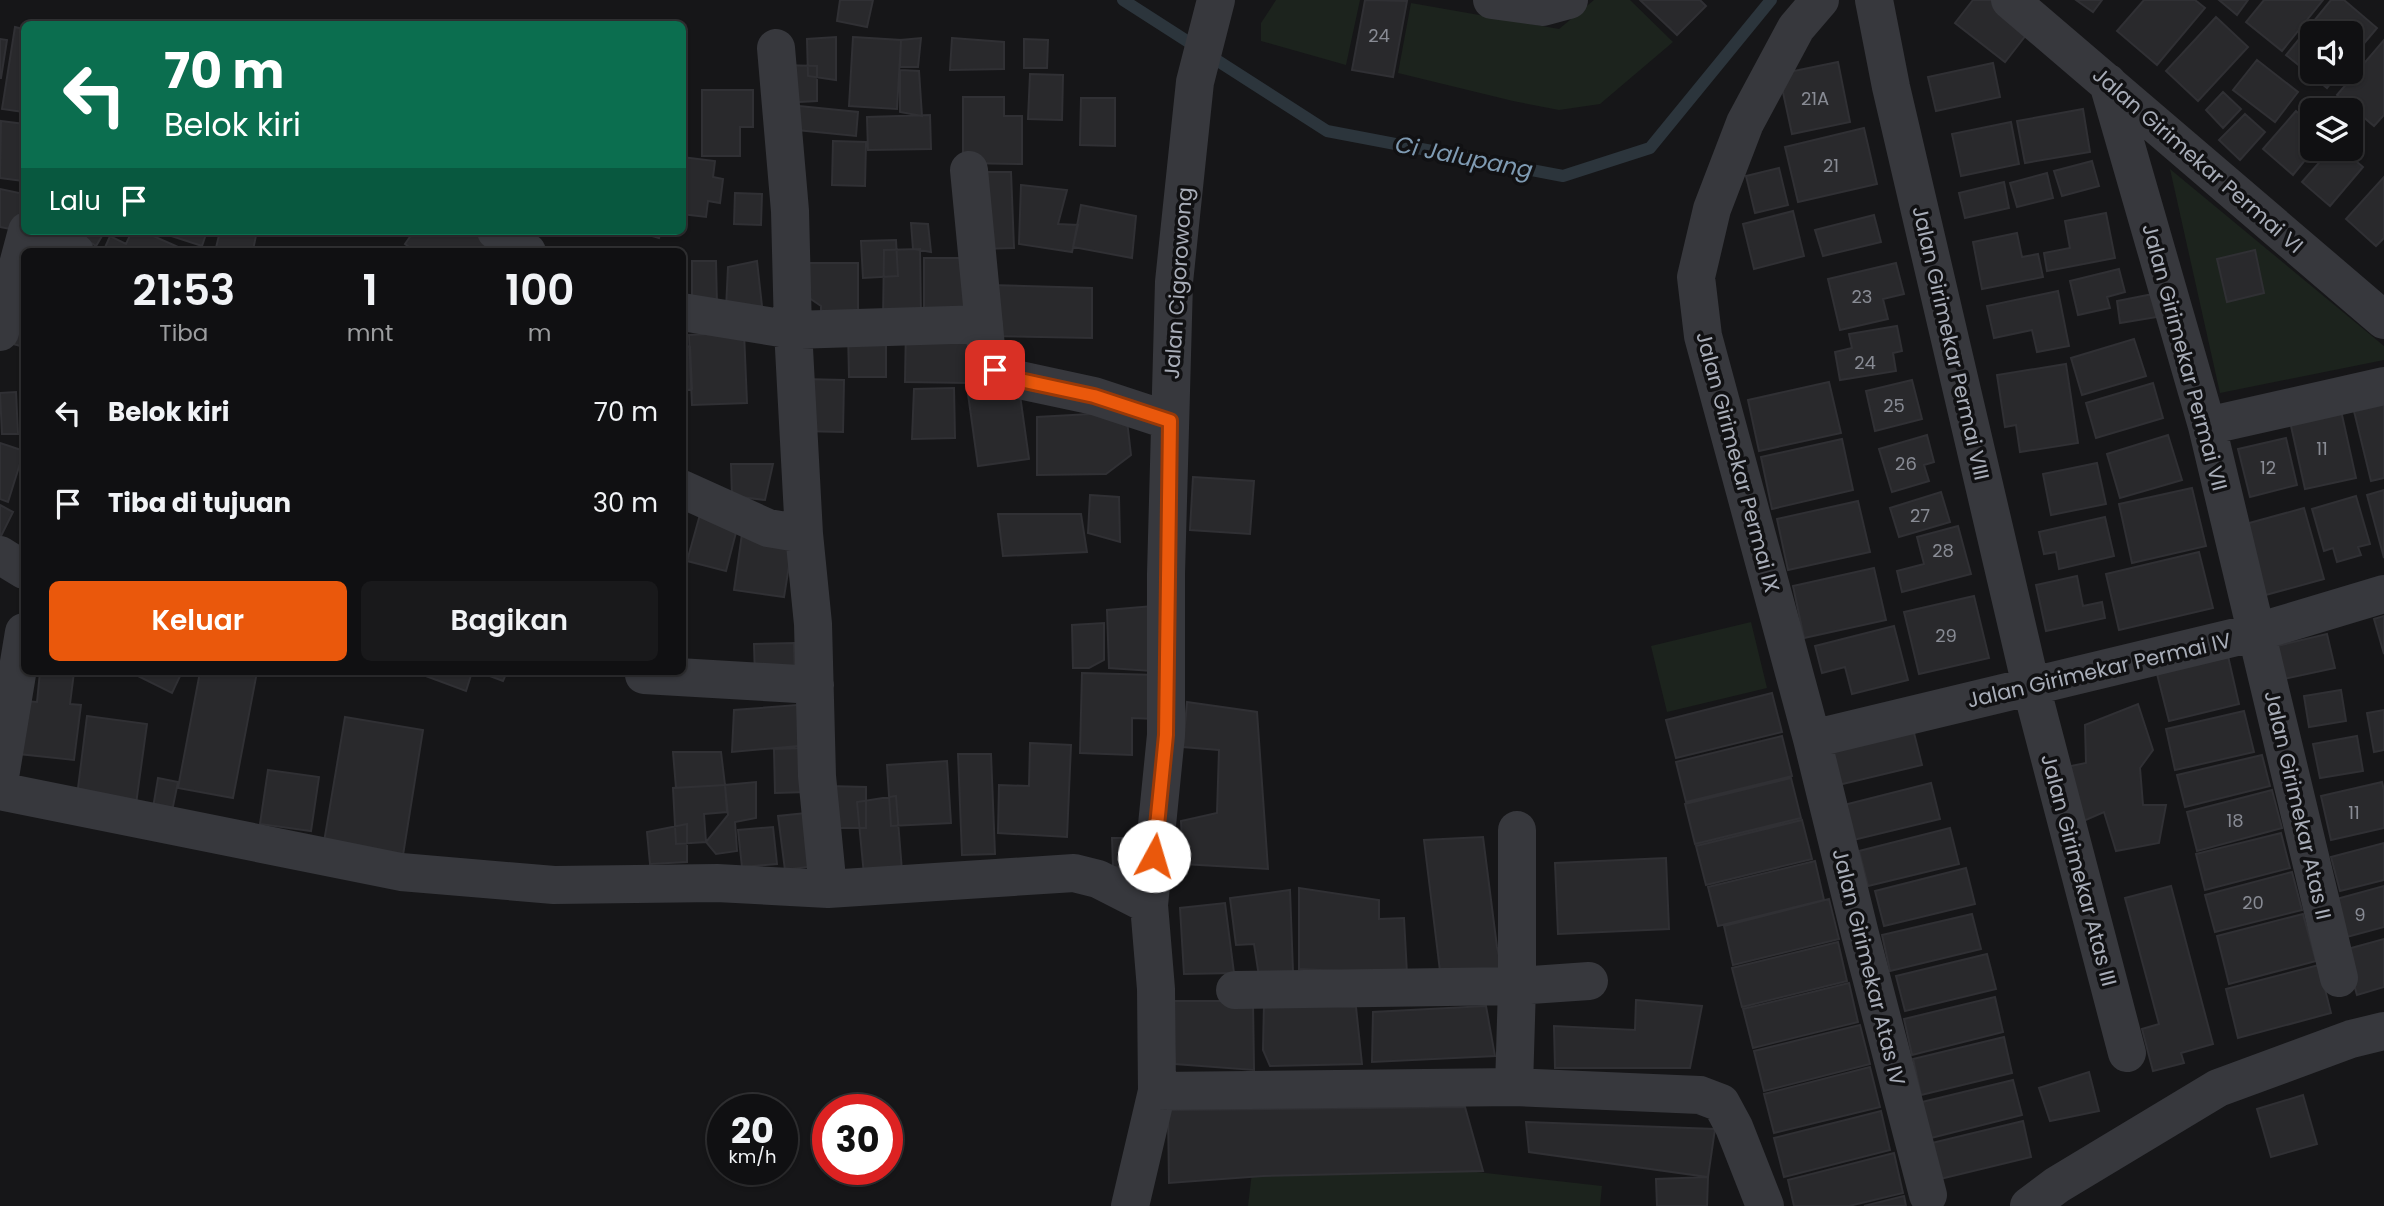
<!DOCTYPE html>
<html lang="id">
<style>
body{margin:0;font-family:Poppins,sans-serif;background:#19191b;color:#f1f3f6;height:100vh;display:flex;flex-direction:column;font-size:26px;white-space:nowrap}
*{box-sizing:border-box;margin:0}
p{font-size:23px;color:#9c9d9f}
.icon{flex:none;width:38px;height:38px;fill:none;stroke:currentColor;stroke-width:2;stroke-linecap:round;stroke-linejoin:round}
.map{position:relative;flex:1;overflow:hidden}
.panel{position:absolute;left:21px;top:248px;width:665px;height:427px;display:flex;flex-direction:column;background:#101012;border-radius:10px;box-shadow:0 2px 5px #0004,0 0 0 2px #303032}
.panel>*{flex:none}
.banner{position:absolute;left:21px;top:21px;width:665px;height:214px;border-radius:10px;box-shadow:0 2px 5px #0004,0 0 0 2px #303032;background:#0b6e4f;color:#fff;overflow:hidden}
.tools{position:absolute;left:2300px;top:21px;display:grid;gap:14px}
.tools a{display:grid;place-items:center;width:63px;height:63px;border-radius:10px;background:#101012;box-shadow:0 2px 5px #0004,0 0 0 2px #303032;font-size:35px}
.speed{position:absolute;left:707px;top:1094px;display:flex;gap:14px;font-size:35px;font-weight:700;text-align:center}
.speed>*{display:grid;place-content:center;width:91px;height:91px;border-radius:50%;background:#101012;box-shadow:0 2px 5px #0004,0 0 0 2px #303032;line-height:1}
.speed small{font-size:18px;font-weight:400}
.speed .limit{border:10px solid #d22;background:#fff;color:#111}
.pin{position:absolute;display:grid;place-items:center;width:60px;height:60px;color:#fff;margin:-30px;border-radius:14px;box-shadow:0 4px 10px #0006}
.me{position:absolute;width:77px;margin:-38px;rotate:6deg;stroke-linejoin:round;filter:drop-shadow(0 0 5px #0008)}
.turn{display:flex;align-items:center;gap:24px;height:147px;padding:0 28px;font-size:32px}
.turn .icon{width:91px;height:91px;stroke-width:2.5}
.turn b{display:block;font-size:49px;line-height:60px}
.then{display:flex;align-items:center;height:66px;padding:0 28px;background:#0003;gap:14px;font-size:26px}
.eta{display:flex;justify-content:space-evenly;align-items:center;height:119px;text-align:center}
.eta b{font-size:42px;font-weight:600;line-height:49px}
.button{display:flex;gap:14px;margin-top:auto;padding:14px 28px}
.button a{flex:1;height:80px;border-radius:10px;background:#ea580c;color:#fff;font-size:28px;font-weight:600;line-height:80px;text-align:center}
.button a+a{background:#19191b;color:#f1f3f6}
ul{padding:0;list-style:none}
li{display:flex;align-items:center;gap:21px;height:91px;padding:0 28px}
li div{flex:1}
li b{display:block;font-size:26px}
li em{font-style:normal}
.map>svg:first-child{display:block}
.green{fill:#1c231d}
.lines{fill:none;stroke-linecap:round;stroke-linejoin:round}
.stream{stroke:#2c353c;stroke-width:12}
.building{fill:#29292c;stroke:#303034;stroke-width:2}
.minor{stroke:#37383d;stroke-width:38}
.route-casing{stroke:#983908;stroke-width:18}
.route{stroke:#ea580c;stroke-width:12}
.labels{text-anchor:middle;dominant-baseline:central;stroke-width:7;stroke-linejoin:round;paint-order:stroke}
.number-label{font-size:18px;fill:#888b94}
.street-label{font-size:21px;fill:#a8adb8;stroke:#111113}
.water-label{font-size:23px;font-style:italic;fill:#7f9bb3;stroke:#111113}
</style>
<div class="map">
<svg width="2384" height="1206" viewBox="0 0 2384 1206">
<rect width="100%" height="100%" fill="#161618"/>
<!-- green -->
<path class="green" d="M1276,0H1360L1346,65L1261,41V23Z
M1594,0H1630L1673,42L1600,104L1559,110L1513,101L1398,73L1411,3L1559,29Z
M2170,169L2384,346V360L2220,393Z
M1751,622L1767,688L1667,712L1651,646Z
M1255,1147L1602,1186L1600,1206H1248Z"/>
<g class="lines">
<!-- stream -->
<path class="stream" d="M1123,0L1327,131L1563,176L1650,148L1771,0"/>
</g>
<!-- building -->
<path class="building" d="M840,0H873L867,27L837,21Z
M1365,0L1407,1L1393,77L1352,70Z
M1640,0H1700L1706,6L1677,35Z
M1973,0H1992L2030,30L2005,62L1955,23Z
M2076,0H2102L2093,12Z
M2144,0H2195L2205,8L2157,65L2117,31Z
M2219,0H2248L2237,15Z
M2264,0H2323L2282,51L2246,22Z
M2331,0H2344L2377,28L2350,60V33H2312V72H2340L2327,88L2286,55Z
M2216,17L2248,47L2198,101L2166,71Z
M15,27L24,29V112L2,109Z
M836,37V80L808,76L807,39Z
M853,37L901,40L897,109L849,106Z
M921,38L918,67H900L901,40Z
M952,38L1004,42V69L950,70Z
M0,39L7,40L1,78H0Z
M1024,39L1048,40L1047,68H1024Z
M2384,40V115L2374,126L2337,95Z
M2257,60L2298,92L2275,122L2233,90Z
M1838,62L1850,122L1792,134L1779,74Z
M1993,63L2000,97L1936,111L1928,77Z
M780,65L817,66V101L781,103Z
M900,70L919,71L922,116L900,112Z
M1030,74L1063,75L1062,120L1028,119Z
M702,90H753V127H740V156H702Z
M2223,92L2241,109L2223,128L2206,110Z
M963,97H1004V116H1022V164L963,163Z
M1081,98H1115V146L1080,145Z
M799,106L858,112L856,136L797,130Z
M2083,109L2090,152L2025,163L2017,121Z
M2296,111L2312,125V149H2314L2293,175L2263,149Z
M2245,114L2265,132L2240,160L2219,140Z
M930,115L931,149L868,150L867,117Z
M1,121L24,124V181L0,178Z
M2011,122L2019,164L1961,176L1952,134Z
M1864,128L1877,184L1798,202L1785,147Z
M833,141L866,142L865,186L832,185Z
M2331,149H2342L2363,167L2330,206L2302,182Z
M682,157L715,161L713,177L723,179L720,203L708,201L706,217L682,214Z
M2092,161L2099,186L2062,196L2054,171Z
M1779,168L1788,205L1755,213L1746,176Z
M975,172H1011L1014,248L978,249Z
M2047,173L2053,198L2017,207L2010,183Z
M2384,177V238L2376,246L2346,219Z
M2004,182L2009,208L1965,218L1959,193Z
M1021,185L1067,190L1058,224L1078,225L1072,252L1019,244Z
M0,189L24,194V212L21,231L0,227Z
M735,193L762,194L761,225L734,224Z
M1081,205L1136,216L1132,258L1073,247Z
M1793,211L1804,256L1754,269L1743,224Z
M2106,213L2115,258L2047,271L2044,253L2070,248L2065,221Z
M1874,215L1881,242L1823,256L1815,230Z
M911,223L928,224L931,252L913,249Z
M77,231H105L96,246L76,233Z
M132,231H142L185,250L184,252H103L110,236L126,244Z
M156,231H207L202,246Z
M220,231H257L253,250L261,252H215Z
M414,231H483L495,252H416L405,244Z
M635,231H661L659,238Z
M2017,233L2022,257L2038,254L2043,277L1982,289L1973,242Z
M896,240L898,276L863,278L861,241Z
M920,249L921,319L883,321L884,250Z
M2255,250L2264,293L2227,302L2217,259Z
M924,258H967V316H924Z
M692,261H716L717,305H692Z
M757,261L762,306L726,309L728,267Z
M795,263H858V322L821,321V306L808,297Z
M1896,263L1904,294L1883,299L1888,319L1840,330L1828,279Z
M2119,269L2125,292L2107,297L2110,308L2078,315L2070,281Z
M989,285L1092,288V338L988,336Z
M2058,291L2069,346L2037,352L2032,330L1994,338L1987,306Z
M2153,294L2157,317L2120,323L2117,301Z
M24,306V347L6,342Z
M1897,326L1902,351L1893,353L1896,371L1840,380L1835,352L1852,348L1849,334Z
M906,327L971,329L970,383L905,382Z
M848,331H886V377H849Z
M744,332L747,403L692,405L689,335Z
M2134,339L2146,376L2082,395L2071,358Z
M682,346L690,347L692,389L682,391Z
M2066,364L2078,443L2020,452L2016,425L2005,427L1997,375Z
M803,379L844,380L843,432L801,431Z
M1912,380L1922,419L1875,431L1866,391Z
M1829,382L1841,433L1759,451L1748,400Z
M2153,383L2163,418L2096,438L2086,403Z
M954,388L955,438L912,439L914,389Z
M1019,388L1029,459L978,466L968,394Z
M16,392L18,434H2L0,393Z
M2384,396V478L2371,481L2352,403Z
M2340,406L2356,478L2305,489L2289,417Z
M1126,412L1131,455L1106,474L1037,475V417Z
M1927,435L1934,462L1924,465L1929,481L1892,492L1879,449Z
M2168,435L2182,480L2120,498L2107,454Z
M2286,438L2297,485L2250,497L2238,449Z
M1842,439L1853,490L1772,509L1761,457Z
M0,443L24,451L8,502L0,499Z
M2097,463L2106,504L2051,515L2043,474Z
M731,464H773L765,500L732,496Z
M1193,477L1254,481L1250,534L1190,530Z
M2192,488L2206,546L2132,563L2119,504Z
M2384,490V558L2367,495Z
M1941,492L1950,522L1899,537L1890,508Z
M1090,495L1119,497L1120,542L1088,533Z
M2356,496L2370,544L2358,547L2361,555L2337,562L2333,548L2324,551L2312,509Z
M1858,501L1870,552L1788,570L1777,519Z
M0,505L13,512L1,536L0,535Z
M2304,508L2324,579L2262,596L2242,525Z
M701,511L739,521L726,571L687,561Z
M998,514H1081L1087,552L1003,556Z
M2105,517L2114,556L2059,569L2056,552L2044,554L2039,532Z
M1958,526L1971,574L1902,592L1897,571L1924,564L1917,537Z
M742,534L793,541L784,597L734,590Z
M2199,552L2213,608L2119,630L2106,574Z
M1874,568L1886,620L1804,638L1793,586Z
M2077,576L2083,606L2102,602L2105,618L2046,631L2036,585Z
M1974,596L1989,658L1919,674L1904,612Z
M1153,606L1152,671L1109,668L1107,610Z
M2384,616V654L2374,619Z
M1104,623V660L1089,668H1073L1072,625Z
M1894,626L1908,680L1852,694L1845,667L1822,673L1815,646Z
M2327,634L2335,668L2284,679L2277,646Z
M794,643L795,677L755,678L754,644Z
M2228,656L2239,704L2169,721L2157,674Z
M40,672H74L70,704L81,705L74,760L19,754L25,701L37,702Z
M130,672H182L172,693Z
M200,672H257L233,798L178,788Z
M415,672H472L466,691Z
M479,672H507L503,681Z
M1082,673L1157,675L1156,719L1132,718V755L1080,753Z
M2341,690L2346,721L2309,727L2304,696Z
M1772,693L1782,732L1676,758L1666,720Z
M1187,702L1257,712L1268,869L1183,864L1181,821L1217,813L1219,750L1183,747Z
M810,704L809,745L732,752L734,710Z
M2138,704L2153,750L2140,768L2143,805H2166L2159,843L2116,851L2104,812L2074,825L2066,767L2086,763L2085,725Z
M2384,710V750L2374,752L2367,713Z
M2244,711L2254,752L2175,770L2166,729Z
M87,716L147,724L136,804L77,796Z
M345,717L423,730L403,855L324,842Z
M1913,729L1922,765L1830,787L1822,751Z
M1782,736L1792,776L1686,802L1676,762Z
M2357,736L2363,771L2320,778L2313,744Z
M1030,743L1071,745L1067,837L998,833L999,785L1029,786Z
M807,748V792L775,793L774,749Z
M673,752H721L725,785L676,788Z
M958,754H991L995,854L962,855Z
M2262,755L2270,786L2185,807L2177,775Z
M947,761L951,823L891,826L887,765Z
M268,770L319,777L311,831L260,824Z
M158,778L178,782L172,811L153,808Z
M1791,778L1801,818L1695,844L1685,804Z
M756,782V818L735,822L737,851L716,854L706,842L728,815L725,785Z
M2382,782L2384,790V828L2331,840L2321,796Z
M1931,783L1940,819L1849,841L1840,806Z
M725,785L727,812L704,814L706,842L676,844L673,788Z
M828,786L866,787V828H828Z
M2272,790L2282,828L2197,851L2187,812Z
M896,796L902,871L864,875L857,802Z
M815,812L822,865L785,870L778,816Z
M1802,820L1812,859L1706,885L1696,846Z
M687,824V862L650,864L647,832Z
M773,827L777,864L742,867L738,830Z
M1950,828L1959,864L1868,886L1859,851Z
M2281,833L2290,868L2205,890L2196,854Z
M1483,837L1497,947L1503,972L1440,971L1424,840Z
M1112,838H1141L1144,869L1113,867Z
M2384,843V880L2340,891L2331,857Z
M1666,858L1669,929L1558,934L1555,863Z
M1815,861L1824,900L1718,926L1708,887Z
M1966,868L1975,904L1884,926L1875,891Z
M2292,872L2302,910L2215,932L2205,895Z
M2171,886L2213,1044L2181,1053L2184,1063L2153,1071L2142,1029L2159,1024L2125,898Z
M2384,886V927L2343,938L2333,900Z
M1299,888L1379,900V919L1404,918L1407,974L1299,969Z
M1290,890L1293,972L1260,983L1254,944L1236,945L1230,898Z
M1829,899L1839,939L1733,965L1724,926Z
M1225,903L1234,973L1184,974L1180,908Z
M1972,914L1981,949L1890,971L1882,935Z
M2303,914L2316,961L2229,984L2217,936Z
M2384,939V987L2357,995L2344,950Z
M1838,942L1847,981L1742,1007L1732,968Z
M1987,954L1996,989L1905,1011L1896,976Z
M2319,965L2331,1013L2238,1038L2226,989Z
M1849,983L1858,1022L1753,1048L1743,1009Z
M1995,997L2003,1032L1912,1055L1904,1019Z
M1636,1000L1702,1006L1690,1068H1555L1554,1026L1635,1030Z
M1172,1001H1253L1254,1070L1175,1064Z
M1264,1003L1356,1007L1362,1064L1270,1066L1263,1050Z
M1486,1006L1495,1056L1372,1062L1373,1012Z
M1860,1025L1870,1064L1764,1091L1754,1051Z
M2004,1037L2012,1073L1921,1095L1913,1059Z
M1870,1067L1880,1107L1774,1133L1764,1094Z
M2089,1072L2099,1111L2050,1121L2039,1088Z
M2013,1080L2022,1115L1931,1138L1922,1102Z
M2303,1095L2317,1144L2271,1157L2257,1109Z
M1465,1107L1483,1171L1263,1176L1169,1183L1168,1110Z
M1881,1111L1890,1150L1784,1177L1774,1138Z
M2023,1121L2031,1157L1940,1179L1932,1143Z
M1526,1122L1715,1129L1708,1177L1529,1152Z
M1894,1153L1903,1193L1849,1206H1794L1788,1180Z
M1708,1177L1707,1206H1657L1656,1179Z
M1904,1196L1906,1206H1864Z"/>
<g class="lines">
<!-- minor -->
<path class="minor" d="M1492,0L1543,7L1569,0
M1820,0L1796,28L1745,123L1712,209L1696,277L1703,336L1812,739L1860,934L1928,1195
M1874,0L1891,87L2031,686L2127,1053
M2010,0L2384,320
M776,48L790,211L793,330L804,534L813,624L817,776L828,889
M2108,83L2207,426L2339,978
M969,170L987,357L994,370L1001,376L1094,396L1170,421
M36,231L75,252
M496,231L527,252
M682,312L793,330L984,324
M0,332L27,231
M2207,426L2384,386
M682,489L768,528L804,534
M0,555L24,570
M644,675L815,685
M1812,739L2257,632L2384,594
M0,777L24,632
M0,791L401,872L554,885L717,883L828,889L1074,873L1098,879L1149,905L1156,989L1157,1091L1130,1206
M1517,830V986L1589,981
M1149,905L1166,735V574L1174,282L1195,82L1216,0
M1235,990L1517,986L1514,1087
M1157,1091L1514,1087L1700,1095L1721,1103L1734,1127L1765,1206
M2029,1206L2057,1185L2218,1088L2351,1039L2384,1031"/>
</g>
<g class="lines">
<!-- route casing -->
<g class="route-casing">
<path id="route" d="M995,370L1001,376L1094,396L1170,421L1166,735L1154,856"/>
</g>
<!-- route -->
<use href="#route" class="route"/>
</g>
<g class="labels">
<!-- number labels -->
<g class="number-label">
<text x="1379" y="35">24</text>
<text x="1815" y="98">21A</text>
<text x="1831" y="165">21</text>
<text x="1862" y="296">23</text>
<text x="1865" y="362">24</text>
<text x="1894" y="405">25</text>
<text x="2322" y="448">11</text>
<text x="1906" y="463">26</text>
<text x="2268" y="467">12</text>
<text x="1920" y="515">27</text>
<text x="1943" y="550">28</text>
<text x="1946" y="635">29</text>
<text x="2354" y="812">11</text>
<text x="2235" y="820">18</text>
<text x="2253" y="902">20</text>
<text x="2360" y="914">9</text>
</g>
<!-- street labels -->
<g class="street-label">
<text transform="translate(2198 160) rotate(41)">Jalan Girimekar Permai VI</text>
<text transform="translate(1178 283) rotate(-86)">Jalan Cigorowong</text>
<text transform="translate(1951 343) rotate(77)">Jalan Girimekar Permai VIII</text>
<text transform="translate(2185 357) rotate(75)">Jalan Girimekar Permai VII</text>
<text transform="translate(1738 462) rotate(75)">Jalan Girimekar Permai IX</text>
<text transform="translate(2099 670) rotate(-13)">Jalan Girimekar Permai IV</text>
<text transform="translate(2298 805) rotate(77)">Jalan Girimekar Atas II</text>
<text transform="translate(2079 870) rotate(75)">Jalan Girimekar Atas III</text>
<text transform="translate(1869 967) rotate(76)">Jalan Girimekar Atas IV</text>
</g>
<!-- water labels -->
<g class="water-label">
<text transform="translate(1464 157) rotate(11)">Ci Jalupang</text>
</g>
</g>
</svg>
<div class="tools">
<a><svg class="icon" aria-label="sound" viewBox="0 0 24 24"><path d="M4 9h4l5-4v14l-5-4H4zM17 9q2 3 0 6"/></svg></a>
<a><svg class="icon" aria-label="layers" viewBox="0 0 24 24"><path d="M12 4l9 5-9 5-9-5zM3 14l9 5 9-5"/></svg></a>
</div>
<div class="speed"><div>20<small>km/h</small></div><div class="limit">30</div></div>
<div class="pin" style="left:995px;top:370px;background:#d93025"><svg class="icon" aria-label="arrive" viewBox="0 0 24 24"><path d="M6 21V4h12l-3 4 3 4H6"/></svg></div>
<svg class="me" style="left:1154px;top:856px" viewBox="-20 -20 40 40"><circle r="19" fill="#fff"/><path d="M0-13L10 11 0 6-10 11z" fill="#ea580c"/></svg>
<div class="banner">
<div class="turn"><svg class="icon" aria-label="left" viewBox="0 0 24 24"><path d="M17 20v-9H6M10 6l-5 5 5 5"/></svg><div><b>70 m</b>Belok kiri</div></div>
<div class="then">Lalu<svg class="icon" aria-label="arrive" viewBox="0 0 24 24"><path d="M6 21V4h12l-3 4 3 4H6"/></svg></div>
</div>
<section class="panel">
<div class="eta">
<div><b>21:53</b><p>Tiba</p></div>
<div><b>1</b><p>mnt</p></div>
<div><b>100</b><p>m</p></div>
</div>
<ul>
<li><svg class="icon" aria-label="left" viewBox="0 0 24 24"><path d="M17 20v-9H6M10 6l-5 5 5 5"/></svg><div><b>Belok kiri</b></div><em>70 m</em></li>
<li><svg class="icon" aria-label="arrive" viewBox="0 0 24 24"><path d="M6 21V4h12l-3 4 3 4H6"/></svg><div><b>Tiba di tujuan</b></div><em>30 m</em></li>
</ul>
<div class="button"><a>Keluar</a><a>Bagikan</a></div>
</section>
</div>
